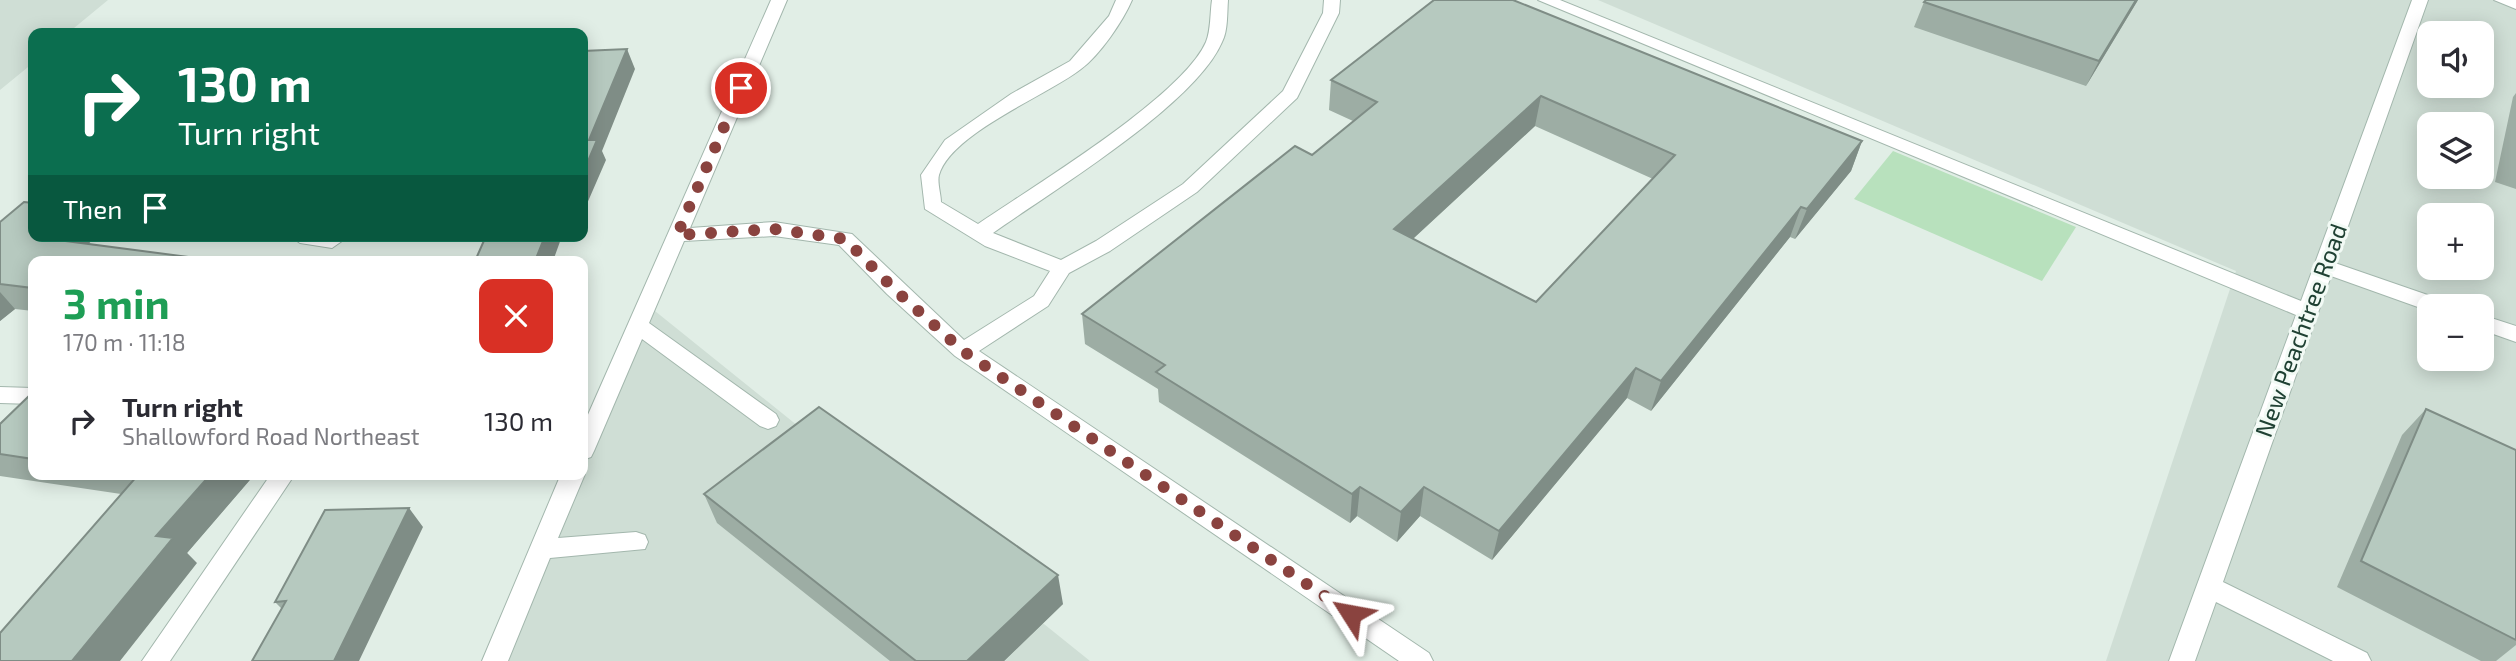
<!DOCTYPE html>
<meta charset="utf-8">
<style>
body{margin:0;font-family:"Exo 2",sans-serif;background:#f7f7f7;color:#2b2b33;height:100vh;display:flex;flex-direction:column;font-size:26px;white-space:nowrap}
*{box-sizing:border-box;margin:0}
p{font-size:23px;color:#7c7c81}
.icon{flex:none;width:38px;height:38px;fill:none;stroke:currentColor;stroke-width:2;stroke-linecap:round;stroke-linejoin:round}
.map{position:relative;flex:1;overflow:hidden}
.panel{position:absolute;left:28px;top:256px;width:560px;height:224px;display:flex;flex-direction:column;background:#fff;border-radius:14px;box-shadow:0 4px 18px #0003}
.panel>*{flex:none}
.top-card{position:absolute;left:28px;top:28px;width:560px;height:214px;border-radius:14px;box-shadow:0 4px 18px #0003;background:#0b6e4f;color:#fff;overflow:hidden}
.fabs{position:absolute;left:2417px;top:21px;display:grid;gap:14px}
.fabs a{display:grid;place-items:center;width:77px;height:77px;border-radius:14px;background:#fff;box-shadow:0 4px 18px #0003;font-size:35px}
.pin{position:absolute;display:grid;place-items:center;width:60px;height:60px;color:#fff;margin:-30px;border:4px solid #fff;border-radius:50%;box-shadow:0 2px 7px #0007}
.me{position:absolute;width:77px;margin:-38px;rotate:304deg;stroke-linejoin:round;filter:drop-shadow(0 0 5px #0008)}
.turn{display:flex;align-items:center;gap:24px;height:147px;padding:0 35px;font-size:32px}
.turn .icon{width:91px;height:91px;stroke-width:2.5}
.turn b{display:block;font-size:49px;line-height:60px}
.then{display:flex;align-items:center;height:66px;padding:0 35px;background:#0003;gap:14px;font-size:26px}
.round{display:grid;place-items:center;flex:none;width:74px;height:74px;border-radius:14px;background:#f7f7f7}
.summary{display:flex;align-items:center;justify-content:space-between;height:119px;padding:0 35px}
h1{font-size:42px;font-weight:700;line-height:52px;color:#1e9e55}
ul{padding:0;list-style:none}
li{display:flex;align-items:center;gap:21px;height:91px;padding:0 35px}
li div{flex:1}
li b{display:block;font-size:26px}
li em{font-style:normal}
.map>svg:first-child{display:block}
.built{fill:#cfded5;fill-rule:evenodd}
.green{fill:#b8e1bd}
.lines{fill:none;stroke-linecap:round;stroke-linejoin:round}
.minor-casing{stroke:#a3b7ad;stroke-width:2}
.minor{fill:#fff;fill-rule:evenodd}
.wall{fill:#9dada4;fill-rule:evenodd}
.shaded-wall{fill:#7f8d86}
.building{fill:#b6c9bf;stroke:#7f8d86;stroke-width:2;fill-rule:evenodd}
.route{stroke:#8a433f;stroke-width:12;stroke-dasharray:0 21.6}
.labels{text-anchor:middle;dominant-baseline:central;stroke-width:6;stroke-linejoin:round;paint-order:stroke}
.street-label{font-size:24px;fill:#1f4133;stroke:#f2faf5}
</style>
<div class="map">
<svg width="2516" height="661" viewBox="0 0 2516 661">
<rect width="100%" height="100%" fill="#e1eee6"/>
<!-- built -->
<path class="built" d="M0,0H108L68,33H33V63L0,90Z
M1598,0H2516V661H2106L2236,271ZM2429,33H2482V86H2429ZM2429,124H2482V177H2429ZM2429,215H2482V268H2429ZM2429,306H2482V359H2429Z
M650,307L1090,661H489L583,474V455Z"/>
<!-- green -->
<path class="green" d="M1893,151L2076,227L2042,281L1854,199Z"/>
<g class="lines">
<!-- minor casing -->
<g class="minor-casing">
<path id="minor" d="M771,0H787L690,228L774,222L852,234L964,340L1034,296L1050,271L985,246L925,209L921,175L945,140L1011,94L1070,61L1109,16L1116,0H1132C1123,21 1100,55 1081,69C1048,95 951,133 939,175C937,182 941,195 941,202L978,224C1032,187 1182,97 1206,42C1211,30 1210,13 1212,0H1228C1227,13 1228,31 1222,42C1195,105 1052,191 993,233L1061,260L1096,241L1183,184L1283,91L1323,13L1324,0H1340L1339,13L1297,98L1197,192L1110,251L1069,273L1048,306L979,351L1429,653L1433,661H1399L955,356L887,294L839,245L774,236L684,241L649,323L776,414L779,420L776,426L768,429L760,426L642,339L594,451L591,457L583,460V426Z
M1538,0H1560L2301,301L2412,0H2428L2335,263L2445,301L2448,306H2429V311L2331,276L2223,582L2367,653L2371,661H2333L2216,602L2195,661H2169L2296,315Z
M2494,0H2516V9Z
M290,236H339L342,241L332,248L300,243Z
M2482,315L2516,326V342L2482,330Z
M0,387L33,388V404L0,403Z
M583,471L585,474L558,538L636,532L645,535L648,542L645,549L550,558L508,661H482L561,474H583Z
M271,474H295L170,661H142Z"/>
</g>
<!-- minor -->
<use href="#minor" class="minor"/>
</g>
<!-- wall -->
<path class="wall" d="M1434,0L1862,141L1851,171L1795,239L1790,237L1651,411L1627,398L1492,560L1420,516L1397,542L1357,516L1350,523L1159,402L1158,389L1085,344L1082,314L1312,155L1353,121L1329,110L1331,80ZM1535,126L1653,179L1536,302L1413,239Z
M2138,0L2086,86L1914,27L1924,2Z
M2516,93V189L2495,182L2513,97Z
M0,222L97,236L88,244L33,261V311L15,309L0,321Z
M33,393V474H255L187,553L197,563L121,494L0,476V424Z
M2426,409L2516,450V645L2496,661H2481L2337,587L2402,435Z
M704,494L1063,604L1004,661H890L717,523Z
M423,527L282,609L275,602Z"/>
<!-- shaded-wall -->
<path class="shaded-wall" d="M2136,0H2138L2086,86L2099,61Z
M627,49L635,69L602,151L606,160L586,206L583,198V173L589,140Z
M1541,96L1535,126L1391,259L1394,229Z
M1862,141L1851,171L1795,239L1807,209Z
M1801,207L1790,237L1651,411L1661,381Z
M46,236H97L69,261L43,238Z
M545,236H562L553,261H535Z
M0,292L15,309L0,321Z
M1636,368L1627,398L1492,560L1499,531Z
M211,474H255L187,553L197,563L120,661H72L156,536Z
M1360,487L1357,516L1350,523L1352,494Z
M1424,487L1420,516L1397,542L1401,512Z
M409,508L423,527L359,661H334Z
M1058,575L1063,604L1004,661H967Z"/>
<!-- building -->
<path class="building" d="M1434,0H1513L1862,141L1807,209L1801,207L1661,381L1636,368L1499,531L1424,487L1401,512L1360,487L1352,494L1156,372L1165,365L1082,314L1295,146L1312,155L1377,102L1331,80ZM1541,96L1675,155L1536,302L1394,229Z
M1926,0H2136L2099,61L1924,2Z
M627,49L589,140H597L583,173V51Z
M24,202L33,203V236H46L43,238L219,261H33V288L0,284V222Z
M486,236H545L535,261H475Z
M32,393H33V459L0,454V424Z
M819,407L1058,575L967,661H916L704,494Z
M2426,409L2516,450V640L2361,561Z
M135,474H211L156,536L173,538L72,661H0V633L138,475Z
M409,508L334,661H252L286,601L275,602L325,510Z"/>
<g class="lines">
<!-- route -->
<path class="route" d="M741,88L677,235L774,229L845,239L894,289L963,351L1351,614"/>
</g>
<g class="labels">
<!-- street labels -->
<g class="street-label">
<text transform="translate(2300 330) rotate(-70)">New Peachtree Road</text>
</g>
</g>
</svg>
<div class="fabs">
<a><svg class="icon" aria-label="sound" viewBox="0 0 24 24"><path d="M4 9h4l5-4v14l-5-4H4zM17 9q2 3 0 6"/></svg></a>
<a><svg class="icon" aria-label="layers" viewBox="0 0 24 24"><path d="M12 4l9 5-9 5-9-5zM3 14l9 5 9-5"/></svg></a>
<a>+</a>
<a>−</a>
</div>
<div class="pin" style="left:741px;top:88px;background:#d93025"><svg class="icon" aria-label="arrive" viewBox="0 0 24 24"><path d="M6 21V4h12l-3 4 3 4H6"/></svg></div>
<svg class="me" style="left:1351px;top:614px" viewBox="-20 -20 40 40"><path d="M0-17L14 15 0 8-14 15z" fill="#8a433f" stroke="#fff" stroke-width="4"/></svg>
<div class="top-card">
<div class="turn"><svg class="icon" aria-label="right" viewBox="0 0 24 24"><path d="M7 20v-9h11M14 6l5 5-5 5"/></svg><div><b>130 m</b>Turn right</div></div>
<div class="then">Then<svg class="icon" aria-label="arrive" viewBox="0 0 24 24"><path d="M6 21V4h12l-3 4 3 4H6"/></svg></div>
</div>
<section class="panel">
<div class="summary"><div><h1>3 min</h1><p>170 m · 11:18</p></div><a class="round" style="background:#d93025;color:#fff"><svg class="icon" aria-label="close" viewBox="0 0 24 24"><path d="M6 6l12 12M18 6L6 18"/></svg></a></div>
<ul>
<li><svg class="icon" aria-label="right" viewBox="0 0 24 24"><path d="M7 20v-9h11M14 6l5 5-5 5"/></svg><div><b>Turn right</b><p>Shallowford Road Northeast</p></div><em>130 m</em></li>
</ul>
</section>
</div>
